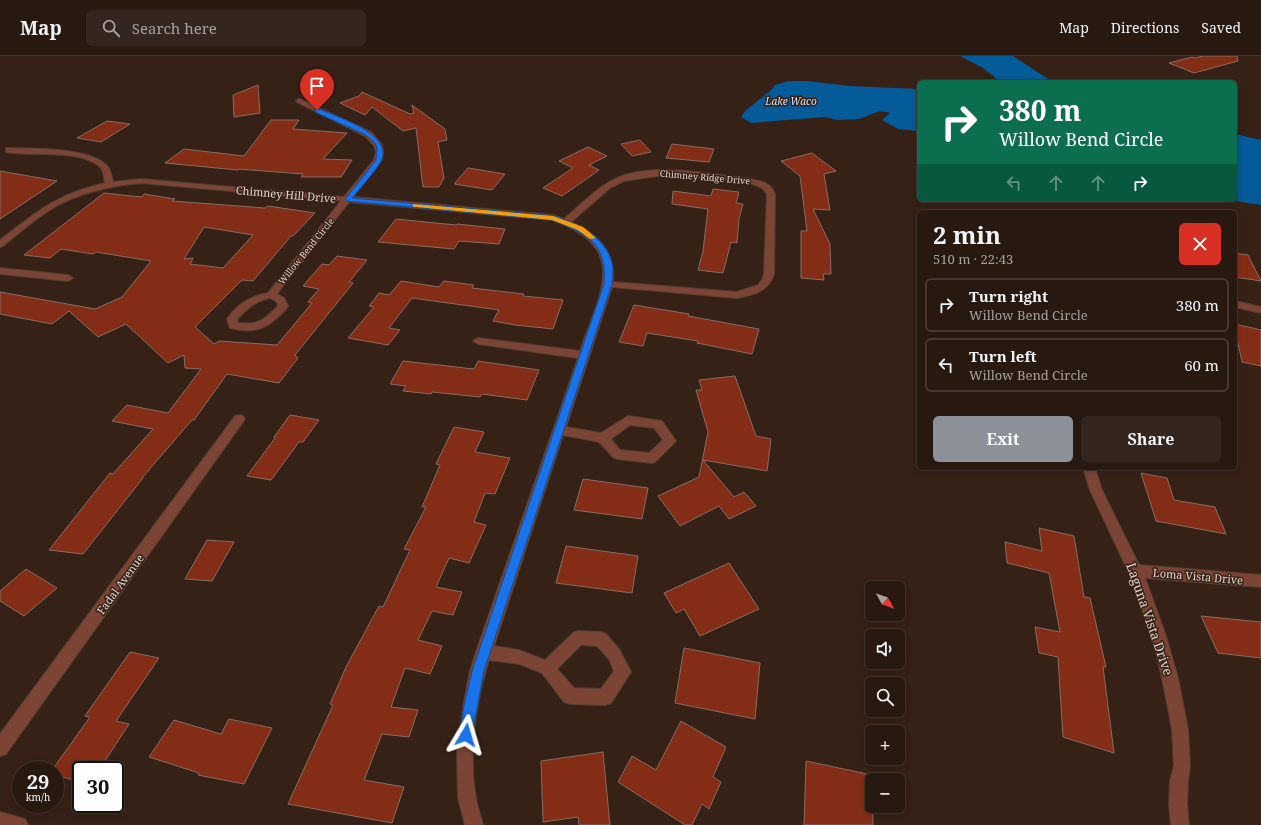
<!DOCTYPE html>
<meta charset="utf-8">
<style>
body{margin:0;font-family:"Noto Serif",serif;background:#34261e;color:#f1f3f6;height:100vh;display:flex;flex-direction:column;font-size:15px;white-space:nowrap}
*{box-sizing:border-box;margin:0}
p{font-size:13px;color:#a5a09f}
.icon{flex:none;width:22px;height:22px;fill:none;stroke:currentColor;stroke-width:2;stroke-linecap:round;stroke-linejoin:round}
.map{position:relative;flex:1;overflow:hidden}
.sheet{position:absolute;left:917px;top:154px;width:320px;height:260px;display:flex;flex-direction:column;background:#281910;border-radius:6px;box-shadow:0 2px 6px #0003,0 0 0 1px #443830}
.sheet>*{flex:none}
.guide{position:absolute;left:917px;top:24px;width:320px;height:122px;border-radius:6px;box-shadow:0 2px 6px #0003,0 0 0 1px #443830;background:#0b6e4f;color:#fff;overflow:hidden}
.needle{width:26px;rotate:130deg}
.buttons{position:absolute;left:865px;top:525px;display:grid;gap:8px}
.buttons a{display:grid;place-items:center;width:40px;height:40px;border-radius:6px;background:#281910;box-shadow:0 2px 6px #0003,0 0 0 1px #443830;font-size:20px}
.speed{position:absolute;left:12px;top:705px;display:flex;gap:8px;font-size:20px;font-weight:700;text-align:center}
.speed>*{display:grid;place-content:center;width:52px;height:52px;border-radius:50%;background:#281910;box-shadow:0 2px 6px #0003,0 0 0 1px #443830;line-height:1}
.speed small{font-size:10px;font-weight:400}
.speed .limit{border:2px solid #111;border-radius:6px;background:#fff;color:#111}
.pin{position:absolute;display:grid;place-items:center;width:34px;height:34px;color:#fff;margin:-41px -17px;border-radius:50% 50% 50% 0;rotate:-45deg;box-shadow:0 0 4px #0007}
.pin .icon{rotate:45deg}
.me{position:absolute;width:44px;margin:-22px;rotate:7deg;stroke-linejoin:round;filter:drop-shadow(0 0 3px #0008)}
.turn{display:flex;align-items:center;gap:14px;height:84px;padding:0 16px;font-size:18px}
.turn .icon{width:52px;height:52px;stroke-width:2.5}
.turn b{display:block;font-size:28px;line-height:34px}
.lanes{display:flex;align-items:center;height:38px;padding:0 16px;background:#0003;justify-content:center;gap:20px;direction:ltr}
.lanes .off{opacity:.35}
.round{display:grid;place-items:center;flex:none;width:42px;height:42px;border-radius:6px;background:#34261e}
.overview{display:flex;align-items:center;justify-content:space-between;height:68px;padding:0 16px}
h1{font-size:24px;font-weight:700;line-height:30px}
.primary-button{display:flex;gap:8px;margin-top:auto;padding:8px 16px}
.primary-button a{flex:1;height:46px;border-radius:6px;background:#8c9099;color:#fff;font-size:16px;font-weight:700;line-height:46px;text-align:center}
.primary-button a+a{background:#34261e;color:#f1f3f6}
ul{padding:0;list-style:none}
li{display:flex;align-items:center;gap:12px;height:54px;margin:0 8px 6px;padding:0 8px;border:2px solid #443830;border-radius:6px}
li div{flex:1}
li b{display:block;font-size:15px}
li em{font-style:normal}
header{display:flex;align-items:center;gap:24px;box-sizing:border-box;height:56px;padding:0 20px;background:#281910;border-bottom:1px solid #443830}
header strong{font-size:19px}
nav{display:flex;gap:22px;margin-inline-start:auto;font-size:14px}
.search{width:280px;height:36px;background:#34261e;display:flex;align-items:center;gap:10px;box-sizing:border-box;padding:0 14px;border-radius:6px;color:#a5a09f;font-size:15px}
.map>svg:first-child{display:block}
.water{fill:#055a98}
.building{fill:#832d17;stroke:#886c65;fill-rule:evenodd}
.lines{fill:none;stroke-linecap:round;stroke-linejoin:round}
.street-casing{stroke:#523e33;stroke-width:2}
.street{fill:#7c4435;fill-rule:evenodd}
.route{fill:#1a73e8;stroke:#114b97}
.slow{fill:#f59e0b}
.labels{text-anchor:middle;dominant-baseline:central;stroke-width:3;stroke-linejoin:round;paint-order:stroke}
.far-street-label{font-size:9px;fill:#e3d4cd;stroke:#362116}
.far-water-label{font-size:10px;font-style:italic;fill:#d2e3f5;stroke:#362116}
.street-label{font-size:11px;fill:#e3d4cd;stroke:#362116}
.near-street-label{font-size:13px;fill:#e3d4cd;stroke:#362116}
</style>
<header>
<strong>Map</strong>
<div class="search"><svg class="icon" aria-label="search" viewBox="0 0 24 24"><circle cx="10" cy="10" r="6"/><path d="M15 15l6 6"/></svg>Search here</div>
<nav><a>Map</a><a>Directions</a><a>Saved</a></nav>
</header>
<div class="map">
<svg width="1261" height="769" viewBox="0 0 1261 769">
<rect width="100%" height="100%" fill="#362116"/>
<!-- water -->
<path class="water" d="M960,0H1013L1053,26H995L997,23L983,12Z
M789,25H807L850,30L919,33V75L898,73L882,64L890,57L880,55L859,63L838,64L825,61L751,67L741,61L745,55L770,35L775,29Z
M1235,78L1261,84V149L1230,144H1235Z"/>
<!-- building -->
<path class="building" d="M1203,0H1237L1238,5L1194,17L1169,7L1192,1L1195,2Z
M258,29L260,57L234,61L233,39Z
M362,36L410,58L414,57L412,49L445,73L447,84L438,86L444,122L439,131H423L416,72L403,75L372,51L365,59L340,47L359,40Z
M271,64H299L293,73L347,77L323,103L352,104L341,121H301L303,118L239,113L238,114L165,107L184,93L244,100Z
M107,65L130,68L101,86L77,82Z
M640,84L651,96L632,100L621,88Z
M672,88L714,93L709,106L666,102Z
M588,91L607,100L589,109L599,114L562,140L543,132L573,112L559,105Z
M812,97L836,115L824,118L830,154L813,153L830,188L831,218H823L824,224L801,222V175H807L800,120L781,105Z
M468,112L505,118L492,134L454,128Z
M0,115L57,125L0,163Z
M713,133L739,136L736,147L743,148L739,163L737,187L731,186L723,217L698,214L703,195L708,153L672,148L673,135L711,140Z
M104,137L141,141L144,138L175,143L172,145L265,152L268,150L315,157L293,180H291L253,225L242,224L195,271L214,288L219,285L277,289L312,247L308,246L319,233L303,230L322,208L329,209L337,200L367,204L349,226L353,227L295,299L298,302L279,327L227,318L194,364H192L142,422H143L83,498L49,494L110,417L113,418L153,373L112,365L127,349L168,357L201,313L185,312L184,299L168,307L126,268L98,281L69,255L52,268L0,258V236L95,253L122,241L151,205L96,196L93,198L61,193L50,202L24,199ZM204,171L253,179L223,212L190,208L193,202L184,203Z
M396,163L456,169L457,168L505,173L499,188L459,185L454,193L378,186Z
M1235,197L1248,199L1261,225L1235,221Z
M401,225L439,231L444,225L474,229L472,232L524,238L523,240L563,244L553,273L515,269L493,265L499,254L412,242L389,272L400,274L388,289L348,282L374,251L369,250L379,237L389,239Z
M634,249L689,258L688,260L759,273L752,298L697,287L698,285L647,277L643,290L619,286Z
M1235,268L1261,274V310L1242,306L1237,283H1235Z
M403,305L474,313L478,305L539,314L527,344L482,338L480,341L432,336L431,338L403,335L406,330L390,328Z
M735,320L756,380L771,383L767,415L703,404L734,441L744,436L756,450L729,463L719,450L680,470L658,440L699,421L708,376L696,334H702L699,324Z
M290,359L319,364L303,386H299L271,424L247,420L275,382L274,381Z
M454,371L484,376L475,396L510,402L495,438L485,437L474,466L486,469L469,507L449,502L436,531L462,536L453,559L432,555L418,584L442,590L430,618L405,612L391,651L418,654L409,681L382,678L364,724L404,731L392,767L288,748L333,649L330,648L346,611L379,550L383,551L410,494L404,493L426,451H422L440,409L436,408Z
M1141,417L1167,422L1174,444L1215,451L1226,478L1156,465Z
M583,423L648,432L642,463L574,454Z
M1039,472L1074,480L1084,541L1090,542L1106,611H1103L1114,697L1063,681L1058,601L1039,597L1035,571L1060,576L1049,517L1007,507L1005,486L1042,495Z
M207,484L234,486L212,525L185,523Z
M566,490L638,500L632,537L556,527Z
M729,507L759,553L700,580L684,553L676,557L664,537Z
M26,513L57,532L24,560L0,545V535Z
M1201,560L1261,566V602L1218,597Z
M684,592L760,607L755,663L675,647Z
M130,596L159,602L116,665L129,668L101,711L89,709L86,714H81V721L78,725L55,719V710L90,661L85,660Z
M229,663L272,672L244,728L198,719L199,717L149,701L174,664L221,678Z
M681,665L726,691L713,721L721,726L709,753L702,748L692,769H685L618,726L632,700L656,714Z
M603,696L610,769H579L578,761L543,766L541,705Z
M806,705L872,719L873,769H804Z"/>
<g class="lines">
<!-- street casing -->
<g class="street-casing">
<path id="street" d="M299,43L371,76L382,89L383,96L382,104L353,141L553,159L564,163C581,149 597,131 617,122C649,108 695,116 729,120C741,122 754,122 765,127C770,129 773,133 775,138L774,218C769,235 753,239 737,242L612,231L566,371L601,377L628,360L662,365L676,385L656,405L652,407L617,403L613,401L599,386L563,379L494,590L519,594L545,604L573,577L578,575L601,576L606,578L619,593L631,616L611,647L605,649L570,648L564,646L542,617L519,608L489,604C476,644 468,700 476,742C477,751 481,760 483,769H465L458,742L457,694L464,646L470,615L476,596L578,302L478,288L473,285L478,282L580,295C600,236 631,192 552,164L349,146L277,238L284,242L288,250L287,252C270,271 256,279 230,272L227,263C237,248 250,240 268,237L341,145L141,127C110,130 80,136 53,152C35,163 19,177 3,190L0,191V184C38,155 57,138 105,127C104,123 104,116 101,112C82,92 31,101 6,96V92H9C33,93 93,91 108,111C111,115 112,121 113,126L141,123L344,141L374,104L376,96L374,89L365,80L297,46L296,45ZM657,120L696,121L750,127L762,132L767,138L764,218L762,224L758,229L737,236L613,226C615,195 598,178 571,166L610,132L624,125ZM270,242L277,246L278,250C264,264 259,269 238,267L237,263C247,253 255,245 270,242ZM630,369L654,372L663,384L649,397L620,394L611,383ZM581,589L597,590L609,603L614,615L601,633L574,632L557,613Z
M0,212L68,219L73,222L68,225L0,218Z
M1235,245L1261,251V257L1235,251Z
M239,359L243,360L245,363L243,366L6,698L0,700V678L235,360Z
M1083,412H1095L1102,434L1139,509L1261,519V531L1145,522L1166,580L1178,622L1188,673L1190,710L1188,725L1187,748L1189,769H1171L1169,748L1170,725L1174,710L1172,673L1162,622L1152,580L1128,515L1090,434Z
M0,756L25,763L28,769H0Z"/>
</g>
<!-- street -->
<use href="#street" class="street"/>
</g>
<!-- route -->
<path class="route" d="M315,53H319C337,61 394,78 381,105C375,116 360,132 352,142L555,160C579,170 610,182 613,213C613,218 612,223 612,228L484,615L471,684L466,685L462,684C457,671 469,630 472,615L604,228C607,186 587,178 552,164L346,145V142L376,104L377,91L374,86L366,79L315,56Z"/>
<!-- slow -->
<path class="slow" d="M413,148L553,160L583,171L596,182L590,183L578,174L552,164L416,151H413Z"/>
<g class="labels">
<!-- far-street labels -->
<g class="far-street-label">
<text transform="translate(705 121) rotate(5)">Chimney Ridge Drive</text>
<text transform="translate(306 195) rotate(-51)">Willow Bend Circle</text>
</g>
<!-- far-water labels -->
<g class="far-water-label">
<text x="791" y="45">Lake Waco</text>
</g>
<!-- street labels -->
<g class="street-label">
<text transform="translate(286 138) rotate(5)">Chimney Hill Drive</text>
<text transform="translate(1198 520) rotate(5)">Loma Vista Drive</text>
<text transform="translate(120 528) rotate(-54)">Fadal Avenue</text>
</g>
<!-- near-street labels -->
<g class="near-street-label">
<text transform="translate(1150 563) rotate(71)">Laguna Vista Drive</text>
</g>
</g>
</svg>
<div class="buttons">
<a><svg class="needle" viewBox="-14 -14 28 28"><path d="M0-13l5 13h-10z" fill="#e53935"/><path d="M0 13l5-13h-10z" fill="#a5a09f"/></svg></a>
<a><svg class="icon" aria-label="sound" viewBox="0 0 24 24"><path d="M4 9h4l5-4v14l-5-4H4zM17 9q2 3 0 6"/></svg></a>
<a><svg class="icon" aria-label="search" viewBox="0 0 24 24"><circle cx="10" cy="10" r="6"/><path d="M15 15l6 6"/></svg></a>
<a>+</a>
<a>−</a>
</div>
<div class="speed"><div>29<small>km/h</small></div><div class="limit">30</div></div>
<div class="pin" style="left:317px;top:54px;background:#d93025"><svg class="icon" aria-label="arrive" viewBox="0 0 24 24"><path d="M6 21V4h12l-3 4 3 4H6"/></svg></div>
<svg class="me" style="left:466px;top:679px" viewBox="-20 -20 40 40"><path d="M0-17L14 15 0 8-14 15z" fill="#1a73e8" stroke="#fff" stroke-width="4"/></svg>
<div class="guide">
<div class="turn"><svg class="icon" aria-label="right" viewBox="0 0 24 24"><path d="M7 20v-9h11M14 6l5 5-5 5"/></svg><div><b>380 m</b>Willow Bend Circle</div></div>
<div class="lanes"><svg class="icon off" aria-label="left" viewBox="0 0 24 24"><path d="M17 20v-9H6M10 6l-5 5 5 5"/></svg><svg class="icon off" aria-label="ahead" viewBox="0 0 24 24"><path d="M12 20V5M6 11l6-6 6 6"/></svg><svg class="icon off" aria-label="ahead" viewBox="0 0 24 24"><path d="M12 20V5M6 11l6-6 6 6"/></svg><svg class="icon" aria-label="right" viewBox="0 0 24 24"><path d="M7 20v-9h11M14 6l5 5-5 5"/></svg></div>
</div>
<section class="sheet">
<div class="overview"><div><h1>2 min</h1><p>510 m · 22:43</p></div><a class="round" style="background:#d93025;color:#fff"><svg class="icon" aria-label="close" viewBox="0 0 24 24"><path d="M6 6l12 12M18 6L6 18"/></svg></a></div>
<ul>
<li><svg class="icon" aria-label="right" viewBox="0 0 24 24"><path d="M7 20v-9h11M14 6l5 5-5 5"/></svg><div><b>Turn right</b><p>Willow Bend Circle</p></div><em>380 m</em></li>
<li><svg class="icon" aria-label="left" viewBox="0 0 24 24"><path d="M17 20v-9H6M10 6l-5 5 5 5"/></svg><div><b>Turn left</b><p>Willow Bend Circle</p></div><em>60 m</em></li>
</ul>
<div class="primary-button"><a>Exit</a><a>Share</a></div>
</section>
</div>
